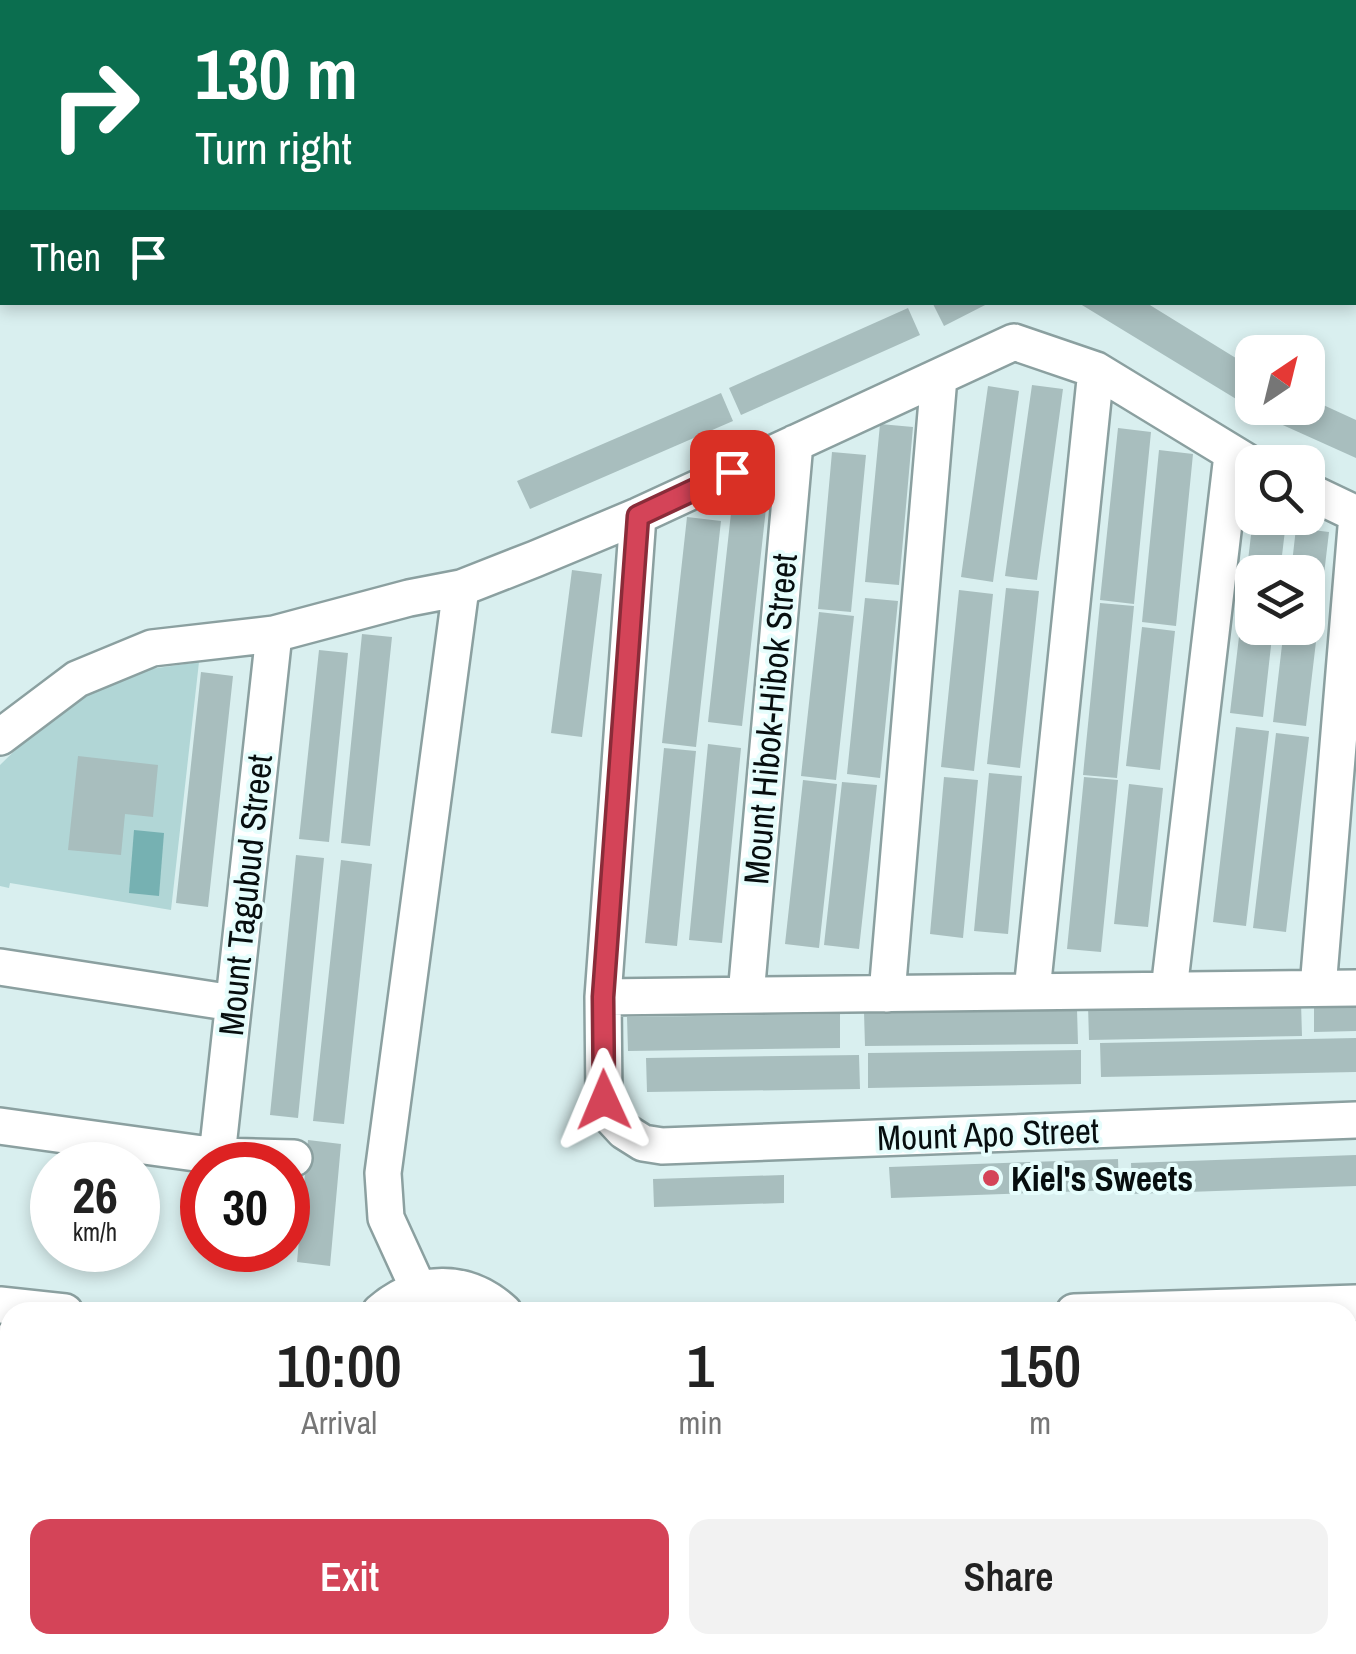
<!DOCTYPE html>
<style>
body{margin:0;font-family:"Archivo Narrow",sans-serif;background:#f2f2f2;color:#222;height:100vh;display:flex;flex-direction:column;font-size:38px;white-space:nowrap}
*{box-sizing:border-box;margin:0}
p{font-size:32px;color:#767676}
.icon{flex:none;width:55px;height:55px;fill:none;stroke:currentColor;stroke-width:2;stroke-linecap:round;stroke-linejoin:round}
.map{position:relative;flex:1;overflow:hidden}
.sheet{position:absolute;left:0px;top:1302px;width:1358px;height:352px;display:flex;flex-direction:column;background:#fff;border-radius:30px 30px 0 0;box-shadow:0 5px 15px #0003}
.sheet>*{flex:none}
.hud{position:absolute;left:0px;top:0px;width:1358px;height:305px;box-shadow:0 5px 15px #0003;background:#0b6e4f;color:#fff;overflow:hidden}
.needle{width:65px;rotate:35deg}
.buttons{position:absolute;left:1235px;top:335px;display:grid;gap:20px}
.buttons a{display:grid;place-items:center;width:90px;height:90px;border-radius:20px;background:#fff;box-shadow:0 5px 15px #0003;font-size:50px}
.speed{position:absolute;left:30px;top:1142px;display:flex;gap:20px;font-size:50px;font-weight:700;text-align:center}
.speed>*{display:grid;place-content:center;width:130px;height:130px;border-radius:50%;background:#fff;box-shadow:0 5px 15px #0003;line-height:1}
.speed small{font-size:25px;font-weight:400}
.speed .limit{border:15px solid #d22;background:#fff;color:#111}
.pin{position:absolute;display:grid;place-items:center;width:85px;height:85px;color:#fff;margin:-42px;border-radius:20px;box-shadow:0 5px 15px #0006}
.me{position:absolute;width:110px;margin:-55px;rotate:359deg;stroke-linejoin:round;filter:drop-shadow(0 0 8px #0008)}
.turn{display:flex;align-items:center;gap:35px;height:210px;padding:0 30px;font-size:45px}
.turn .icon{width:130px;height:130px;stroke-width:2.5}
.turn b{display:block;font-size:70px;line-height:85px}
.then{display:flex;align-items:center;height:95px;padding:0 30px;background:#0003;gap:20px;font-size:38px}
.eta{display:flex;justify-content:space-evenly;align-items:center;height:170px;text-align:center}
.eta b{font-size:60px;font-weight:600;line-height:70px}
.primary-button{display:flex;gap:20px;margin-top:auto;padding:20px 30px}
.primary-button a{flex:1;height:115px;border-radius:20px;background:#d44458;color:#fff;font-size:40px;font-weight:600;line-height:115px;text-align:center}
.primary-button a+a{background:#f2f2f2;color:#222}
.map>svg:first-child{display:block}
.green{fill:#b1d6d6}
.water{fill:#76b1b2}
.lines{fill:none;stroke-linecap:round;stroke-linejoin:round}
.river{stroke:#76b1b2;stroke-width:55}
.building{fill:#a8bebe}
.street-casing{stroke:#8ba0a0;stroke-width:40}
.street{stroke:#fff;stroke-width:35}
.route-casing{stroke:#8a2c39;stroke-width:25}
.route{stroke:#d44458;stroke-width:18}
.poi-dot{fill:#d44458;stroke:#e6fdfc;stroke-width:4}
.labels{text-anchor:middle;dominant-baseline:central;stroke-width:8;stroke-linejoin:round;paint-order:stroke}
.street-label{font-size:35px;fill:#070e0f;stroke:#e6fdfc}
.poi-label{font-size:35px;font-weight:bold;fill:#070e0f;stroke:#e6fdfc;text-anchor:start}
</style>
<div class="map">
<svg width="1356" height="1654" viewBox="0 0 1356 1654">
<rect width="100%" height="100%" fill="#d9efef"/>
<!-- green -->
<path class="green" d="M199,662L171,910L10,883L9,888L0,886V765L78,689L123,673Z"/>
<!-- water -->
<path class="water" d="M134,830L164,833L159,896L129,893Z"/>
<g class="lines">
<!-- river -->
<path class="river" d="M206,0L209,2
M590,2L594,0"/>
</g>
<!-- building -->
<path class="building" d="M932,302H991L944,326Z
M1077,302H1145L1252,368V394L1246,405Z
M908,308L920,335L741,415L729,388Z
M1032,385L1063,389L1037,580L1005,576Z
M988,386L1019,391L993,582L961,577Z
M721,393L733,421L530,509L517,481Z
M1308,398L1356,420V458L1263,416L1267,408H1308Z
M880,424L913,427L899,585L865,582Z
M1118,428L1151,432L1134,604L1100,600Z
M1159,450L1193,454L1176,626L1142,622Z
M832,452L866,455L851,612L818,609Z
M733,495L767,499L742,726L708,722Z
M687,517L721,521L696,747L662,743Z
M1253,518L1286,522L1280,572H1252V628H1273L1263,717L1230,713Z
M1296,528L1329,532L1306,726L1273,722L1284,628H1308V572H1291Z
M572,570L602,574L582,737L551,733Z
M1006,588L1039,591L1020,768L987,764Z
M959,590L993,594L974,771L941,767Z
M865,598L898,601L880,778L847,774Z
M1100,603L1134,606L1117,778L1083,775Z
M819,612L854,616L836,780L801,776Z
M1142,627L1175,631L1160,770L1126,766Z
M362,634L392,637L370,846L341,843Z
M319,650L348,653L329,842L299,839Z
M201,672L233,676L208,907L176,903Z
M1236,727L1269,731L1246,926L1213,922Z
M1276,733L1309,737L1286,932L1253,928Z
M708,744L741,748L722,943L689,940Z
M664,748L696,751L677,946L645,943Z
M78,756L158,765L153,817L125,814L121,855L68,850Z
M989,773L1022,776L1008,934L974,931Z
M944,777L978,780L963,938L930,934Z
M1084,777L1118,780L1101,952L1067,949Z
M803,780L837,784L819,948L785,944Z
M842,782L877,785L859,949L824,945Z
M1129,784L1163,788L1148,927L1114,924Z
M296,855L324,858L298,1118L270,1115Z
M341,860L372,864L344,1124L313,1121Z
M1314,997H1356V1031L1314,1032Z
M1301,1002L1302,1036L1089,1040L1088,1005Z
M1077,1009L1078,1044L865,1046L864,1012Z
M840,1014V1048L628,1051L627,1017Z
M1356,1038V1072L1101,1077L1100,1043Z
M1081,1050V1084L868,1088V1053Z
M859,1055L860,1089L647,1092L646,1058Z
M308,1140L341,1144L330,1266L297,1262Z
M1356,1155V1186L1132,1194L1131,1163Z
M1118,1159L1119,1190L891,1198L889,1167Z
M784,1175V1203L654,1207L653,1179Z"/>
<g class="lines">
<!-- street casing -->
<g class="street-casing">
<path id="street" d="M1355,131L1356,132
M1308,491L1356,514
M638,516L603,997L604,1101L611,1117L624,1131L643,1143L662,1146L1356,1120
M0,737L77,679L152,648L274,634L409,598L461,588L535,559L638,516L1014,342L1096,370L1252,465
M0,967L233,1003
M1318,988L1356,527
M1169,990L1232,455
M1032,991L1096,370
M887,994L939,377
M746,995L795,443
M603,997L1356,988
M0,1126L217,1156L294,1158
M217,1156L274,634
M418,1288L386,1218L383,1173L461,588
M0,1305L65,1312
M380,1312C418,1279 466,1277 504,1312
M1074,1312L1356,1303
M0,1343L10,1344
M1348,1348H1356
M0,1538L10,1534
M285,1645L288,1654
M481,1645L484,1654
M100,1654L125,1645"/>
</g>
<!-- street -->
<use href="#street" class="street"/>
</g>
<g class="lines">
<!-- route casing -->
<g class="route-casing">
<path id="route" d="M604,1100L603,997L638,516L732,472"/>
</g>
<!-- route -->
<use href="#route" class="route"/>
</g>
<!-- markers -->
<circle class="poi-dot" cx="991" cy="1178" r="10"/>
<g class="labels">
<!-- street labels -->
<g class="street-label">
<text transform="translate(770 719) rotate(-85)">Mount Hibok-Hibok Street</text>
<text transform="translate(245 895) rotate(-84)">Mount Tagubud Street</text>
<text transform="translate(988 1134) rotate(-2)">Mount Apo Street</text>
</g>
<!-- poi labels -->
<g class="poi-label">
<text x="1011" y="1178">Kiel's Sweets</text>
</g>
</g>
</svg>
<div class="buttons">
<a><svg class="needle" viewBox="-14 -14 28 28"><path d="M0-13l5 13h-10z" fill="#e53935"/><path d="M0 13l5-13h-10z" fill="#767676"/></svg></a>
<a><svg class="icon" aria-label="search" viewBox="0 0 24 24"><circle cx="10" cy="10" r="6"/><path d="M15 15l6 6"/></svg></a>
<a><svg class="icon" aria-label="layers" viewBox="0 0 24 24"><path d="M12 4l9 5-9 5-9-5zM3 14l9 5 9-5"/></svg></a>
</div>
<div class="speed"><div>26<small>km/h</small></div><div class="limit">30</div></div>
<div class="pin" style="left:732px;top:472px;background:#d93025"><svg class="icon" aria-label="arrive" viewBox="0 0 24 24"><path d="M6 21V4h12l-3 4 3 4H6"/></svg></div>
<svg class="me" style="left:604px;top:1100px" viewBox="-20 -20 40 40"><path d="M0-17L14 15 0 8-14 15z" fill="#d44458" stroke="#fff" stroke-width="4"/></svg>
<div class="hud">
<div class="turn"><svg class="icon" aria-label="right" viewBox="0 0 24 24"><path d="M7 20v-9h11M14 6l5 5-5 5"/></svg><div><b>130 m</b>Turn right</div></div>
<div class="then">Then<svg class="icon" aria-label="arrive" viewBox="0 0 24 24"><path d="M6 21V4h12l-3 4 3 4H6"/></svg></div>
</div>
<section class="sheet">
<div class="eta">
<div><b>10:00</b><p>Arrival</p></div>
<div><b>1</b><p>min</p></div>
<div><b>150</b><p>m</p></div>
</div>
<div class="primary-button"><a>Exit</a><a>Share</a></div>
</section>
</div>
